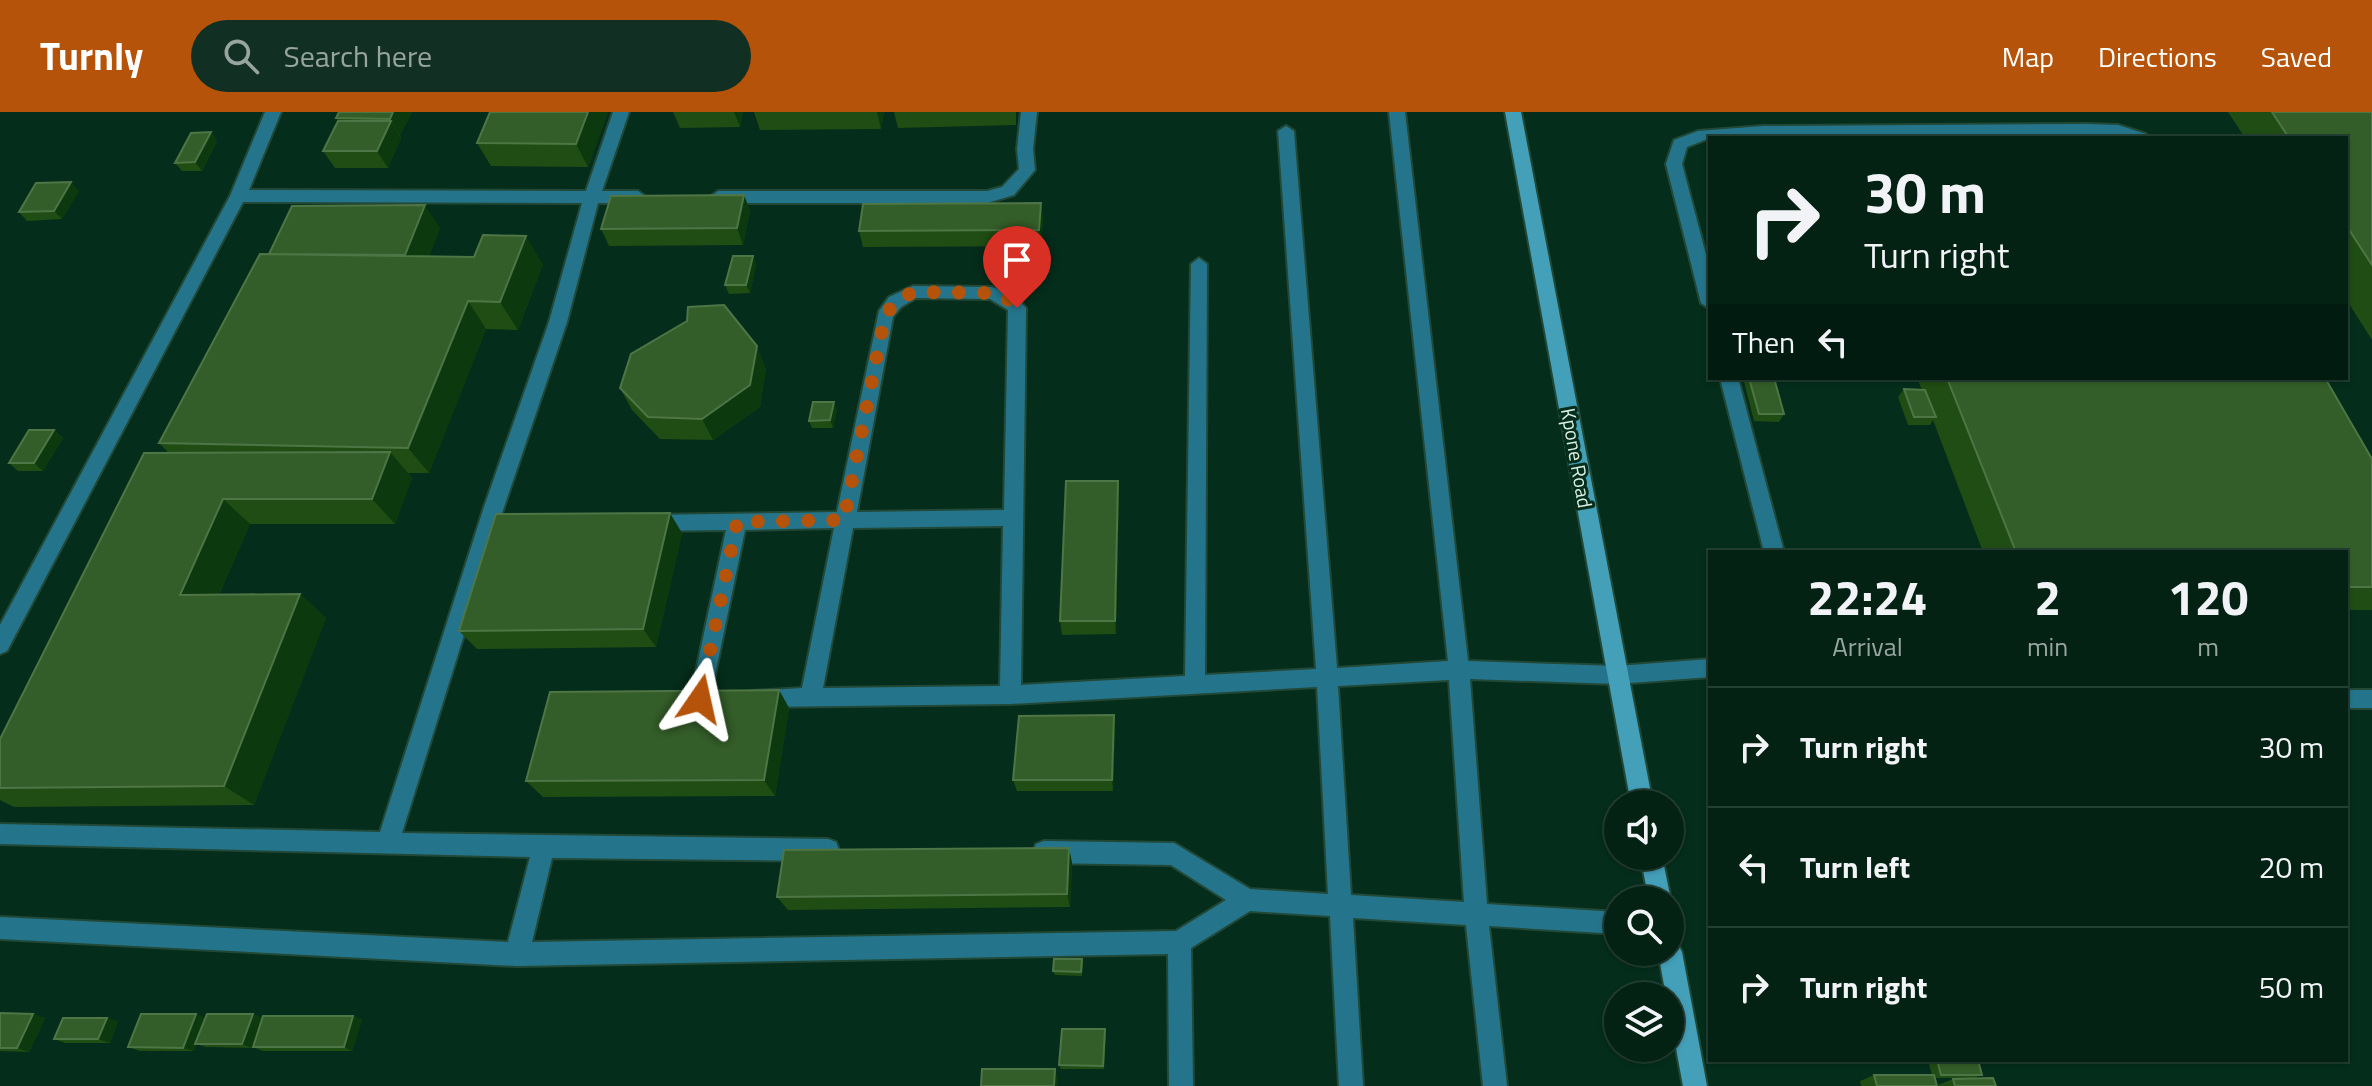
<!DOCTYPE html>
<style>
body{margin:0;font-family:"Titillium Web",sans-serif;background:#112f22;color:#f1f3f6;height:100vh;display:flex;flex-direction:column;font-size:30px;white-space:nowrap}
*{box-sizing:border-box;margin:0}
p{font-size:26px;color:#97a4a0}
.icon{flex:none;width:44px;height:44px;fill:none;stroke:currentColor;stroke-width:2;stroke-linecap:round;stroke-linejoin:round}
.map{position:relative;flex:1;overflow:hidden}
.panel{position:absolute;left:1708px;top:438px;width:640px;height:512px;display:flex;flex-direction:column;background:#032214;border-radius:0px;box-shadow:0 2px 6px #0004,0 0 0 2px #243f34}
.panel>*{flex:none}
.guide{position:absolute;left:1708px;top:24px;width:640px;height:244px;border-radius:0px;box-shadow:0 2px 6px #0004,0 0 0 2px #243f34;background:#032214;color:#f1f3f6;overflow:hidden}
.controls{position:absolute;left:1604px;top:678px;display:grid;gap:16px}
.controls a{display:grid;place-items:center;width:80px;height:80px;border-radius:50%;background:#032214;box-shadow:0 2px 6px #0004,0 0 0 2px #243f34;font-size:40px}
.pin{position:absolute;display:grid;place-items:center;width:68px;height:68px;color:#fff;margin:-82px -34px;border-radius:50% 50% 50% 0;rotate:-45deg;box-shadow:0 0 8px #0007}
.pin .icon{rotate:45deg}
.me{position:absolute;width:88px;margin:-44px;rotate:11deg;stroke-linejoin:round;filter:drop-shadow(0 0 6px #0008)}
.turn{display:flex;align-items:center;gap:28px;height:168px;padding:0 24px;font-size:36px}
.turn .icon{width:104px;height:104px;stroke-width:2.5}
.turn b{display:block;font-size:56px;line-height:68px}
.then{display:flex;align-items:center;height:76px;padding:0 24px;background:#0003;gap:16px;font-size:30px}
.eta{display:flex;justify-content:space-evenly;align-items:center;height:136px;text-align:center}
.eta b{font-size:48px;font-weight:700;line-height:56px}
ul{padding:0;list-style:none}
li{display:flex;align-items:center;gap:24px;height:120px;padding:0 24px;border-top:2px solid #243f34}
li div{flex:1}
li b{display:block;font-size:30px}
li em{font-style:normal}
header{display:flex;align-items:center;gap:48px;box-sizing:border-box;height:112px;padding:0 40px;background:#b45309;color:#fff}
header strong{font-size:38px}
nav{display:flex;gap:44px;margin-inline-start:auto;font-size:28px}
.search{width:560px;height:72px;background:#112f22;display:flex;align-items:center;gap:20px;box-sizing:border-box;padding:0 28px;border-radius:44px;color:#97a4a0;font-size:30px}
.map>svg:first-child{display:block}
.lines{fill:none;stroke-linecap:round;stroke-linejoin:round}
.lane-casing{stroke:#224837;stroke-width:4}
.secondary-casing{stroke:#224837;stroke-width:4}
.lane{fill:#24758b;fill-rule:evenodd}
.secondary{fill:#449fb9;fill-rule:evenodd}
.wall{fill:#204d13}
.shaded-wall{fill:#0c390d}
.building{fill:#345e29;stroke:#4e7546;stroke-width:2}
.route{stroke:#b45309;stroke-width:14;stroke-dasharray:0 25.2}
.labels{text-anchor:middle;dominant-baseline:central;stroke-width:6;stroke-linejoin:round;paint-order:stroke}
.street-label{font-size:20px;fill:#d9eee1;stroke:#042d1b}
</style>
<header>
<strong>Turnly</strong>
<div class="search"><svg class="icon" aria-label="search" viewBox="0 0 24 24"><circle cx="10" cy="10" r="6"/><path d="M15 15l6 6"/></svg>Search here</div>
<nav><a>Map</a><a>Directions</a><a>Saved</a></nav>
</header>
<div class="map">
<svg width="2372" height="974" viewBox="0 0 2372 974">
<rect width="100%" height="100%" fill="#042d1b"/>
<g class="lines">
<!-- lane casing -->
<g class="lane-casing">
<path id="lane" d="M265,0H281L249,78L586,79L613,0H629L602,79H638L646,85L638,91H598L567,210L504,395L402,721L828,727L836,730L839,738L836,746L828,749L552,746L532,830L1176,819L1226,788L1171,753L1044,751L1036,748L1033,740L1036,732L1044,729L1174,731L1250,777L1328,782L1317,575L1010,592L759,595L752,593L749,586L752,579L802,576L834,416L745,418L710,587L707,594L700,596L693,594L690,587L726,418L650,419L643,417L640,411L643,405L650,403L837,400L879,199L889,185L913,174L991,175L1012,181L1026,196L1021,573L1185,564L1191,152L1199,146L1207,152L1205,563L1316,557L1278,19L1286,14L1294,19L1337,556L1448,549L1389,0H1405L1468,549L1617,554L1710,547V565L1617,572L1470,567L1487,792L1618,800V822L1489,814L1507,974H1483L1466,813L1353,806L1363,974H1339L1330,804L1250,799L1191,836L1193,974H1169L1168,842L517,854L0,827V805L508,830L530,745L0,732V712L380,720L484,395L549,210L582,91L243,90L7,539L0,542V513L230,84ZM916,186L990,187L1008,198L1004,398L857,400L893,205L901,195ZM1003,414L1000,574L823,576L853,416ZM1449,568L1464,790L1351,783L1338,574Z
M1021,0H1037L1033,37L1035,58L1014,83L987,91H718L710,85L718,79H987L1002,75L1019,57L1017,37Z
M2087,12L2118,13L2146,22L2148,26L2087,22L1763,24L1710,26L1687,35L1682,52L1710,158V197L1701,191L1666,52L1674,28L1698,19L1763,14Z
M1720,266H1738L1784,440H1764Z
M2346,578H2372V596H2346Z"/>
</g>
<!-- secondary casing -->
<g class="secondary-casing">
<path id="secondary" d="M1505,0H1521L1653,692H1631Z
M1640,744H1662L1671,788L1670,791V788H1649Z
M1670,828L1678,832L1682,840L1707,974H1683L1670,904V884H1666L1658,840H1670Z"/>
</g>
<!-- lane -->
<use href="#lane" class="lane"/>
<!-- secondary -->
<use href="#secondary" class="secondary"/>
</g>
<!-- wall -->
<path class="wall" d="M339,0H412L400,23L401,26L388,56H335L323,39L338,9L336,6Z
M490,0H608L588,55L491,54L477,31Z
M673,0H743L740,15L680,16Z
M754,0H884L881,17L760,18Z
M894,0H1016V13L898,16Z
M2228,0H2372V228L2346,187V26H2245Z
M211,20L217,29L202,59H182L175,51Z
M79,79L62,107L27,109L19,100Z
M744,83L750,99L743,133L609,134L601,117Z
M1041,91L1043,108L1041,134L863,135L859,119Z
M440,116L429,144L543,152L518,218L486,217L429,361H408L412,366L395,412H250L219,483L300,482L326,506L254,693L14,695L0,688V627L169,341L159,331L269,142Z
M1710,128V164L1706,149L1709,142L1707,136Z
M753,144L756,152L750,181L729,182L725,173Z
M766,256L760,295L713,328L660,327L632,298L620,276Z
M1743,266H1774L1784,302L1779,310L1754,309Z
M1917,266H2325L2372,347V498H2346V440H1983L1933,308L1930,313H1908L1898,285L1904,277L1922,278Z
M837,298L833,316H812L809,309Z
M54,318L63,326L43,359H18L9,351Z
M1119,384L1116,522L1062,523L1060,509Z
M682,421L656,535L477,537L459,519Z
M779,578L789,596L775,684L543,685L526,669Z
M1114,603L1115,615L1113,679H1017L1013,668Z
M1069,736L1072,751L1070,795L788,798L777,785Z
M1082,847L1083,852L1082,864L1055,863L1053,859Z
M0,901L45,906L29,940L0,939Z
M253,902L263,906L252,936L206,935L196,932L194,939H140L128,935L206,906Z
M353,904L362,908L352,939H263L253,935Z
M118,909L110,931H65L54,927Z
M1106,921L1104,957H1061L1059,953Z
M1928,948H1978L1982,963L1974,966H1935L1937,974H1861L1860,969L1874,963H1932Z
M1953,967L1996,974H1938V973Z"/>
<!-- shaded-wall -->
<path class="shaded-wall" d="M393,0H412L400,23L390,7Z
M588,0H608L588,55L576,32Z
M734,0H743L740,15Z
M877,0H884L881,17Z
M391,9L401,26L388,56L377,39Z
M211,20L217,29L202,59L195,50Z
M71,70L79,79L62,107L54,99Z
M744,83L750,99L743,133L737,116Z
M1041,91L1043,108L1041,134L1039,118Z
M425,93L440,116L421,166L405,143Z
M526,124L543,152L518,218L500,190Z
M753,144L756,152L750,181L746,173Z
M468,189L486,217L429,361L408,336Z
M757,234L766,256L760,295L713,328L702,307Z
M834,290L837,298L833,316L830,308Z
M54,318L63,326L43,359L34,351Z
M390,340L412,366L395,412L372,387Z
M1118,369L1119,384L1116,522L1115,509Z
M223,387L250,412L209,506L180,483Z
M670,401L682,421L656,535L643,517Z
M300,482L326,506L254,693L224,674Z
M779,578L789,596L775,684L764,668Z
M1114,603L1115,615L1113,679L1112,668Z
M1069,736L1072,751L1070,795L1067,782Z
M33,902L45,906L29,940L17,936Z
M196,902L206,906L194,939L183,936Z
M253,902L263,906L252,936L242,932Z
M353,904L362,908L352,939L344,935Z
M107,906L118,909L110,931L98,927Z
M1055,957L1058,966V974H1054Z"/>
<!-- building -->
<path class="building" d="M339,0H393L390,7L336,6Z
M490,0H588L576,32L477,31Z
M2272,0H2372V153L2346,113V26H2289Z
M338,9H391L377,39H323Z
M211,20L195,50L175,51L191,21Z
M71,70L54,99L19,100L36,71Z
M744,83L737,116L601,117L611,84Z
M1041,91L1039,118L859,119L863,92Z
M425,93L405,143L269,142L292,94Z
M483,123L526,124L500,190L468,189L408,336L159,331L260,142L474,145Z
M733,144H753L746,173H725Z
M724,193L757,234L750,273L702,307L648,305L620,276L631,242L687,209L688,195Z
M1749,266H1774L1784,302H1759Z
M1947,266H2325L2372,347V475H2346V440H2016Z
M1904,277L1925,278L1936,305H1914Z
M813,290H834L830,308L809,309Z
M29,318H54L34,351H9Z
M390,340L372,387H223L180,483L300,482L224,674L0,676V627L144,341Z
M1066,369H1118L1115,509H1060Z
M670,401L643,517L459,519L496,402Z
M779,578L764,668L526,669L550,580Z
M1114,603L1112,668H1013L1019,604Z
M1069,736L1067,782L777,785L784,738Z
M1054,847H1082L1081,860L1053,859Z
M0,901L33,902L17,936H0Z
M141,902H196L183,936L128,935Z
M207,902H253L242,932H195Z
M263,904H353L344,935H253Z
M63,906H107L98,927H54Z
M1062,917H1105L1103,954L1059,953Z
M1937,948H1978L1982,963H1941Z
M982,957H1055L1054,974H981Z
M1874,963H1934L1937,974H1877Z
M1993,966L1996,974H1955L1953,967Z"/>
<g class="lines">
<!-- route -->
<path class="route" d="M700,587L737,410L844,408L885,204L895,190L913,180L991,181L1006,186L1017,196"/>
</g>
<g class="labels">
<!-- street labels -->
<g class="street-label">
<text transform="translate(1577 346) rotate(80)">Kpone Road</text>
</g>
</g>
</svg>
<div class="controls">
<a><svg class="icon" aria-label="sound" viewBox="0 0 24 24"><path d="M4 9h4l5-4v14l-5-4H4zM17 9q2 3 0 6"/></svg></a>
<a><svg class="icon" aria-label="search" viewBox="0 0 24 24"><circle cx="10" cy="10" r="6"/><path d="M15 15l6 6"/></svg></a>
<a><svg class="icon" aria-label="layers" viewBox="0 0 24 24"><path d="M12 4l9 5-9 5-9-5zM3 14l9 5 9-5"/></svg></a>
</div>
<div class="pin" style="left:1017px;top:196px;background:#d93025"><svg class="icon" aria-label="arrive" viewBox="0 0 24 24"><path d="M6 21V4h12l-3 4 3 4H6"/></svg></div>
<svg class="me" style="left:700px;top:587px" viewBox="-20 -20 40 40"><path d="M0-17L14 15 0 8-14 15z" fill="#b45309" stroke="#fff" stroke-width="4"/></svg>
<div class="guide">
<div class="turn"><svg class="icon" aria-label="right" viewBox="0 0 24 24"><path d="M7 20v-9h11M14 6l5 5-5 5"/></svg><div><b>30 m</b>Turn right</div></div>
<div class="then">Then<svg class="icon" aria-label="left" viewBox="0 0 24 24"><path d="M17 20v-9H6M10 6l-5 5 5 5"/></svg></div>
</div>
<section class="panel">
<div class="eta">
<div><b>22:24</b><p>Arrival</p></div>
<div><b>2</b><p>min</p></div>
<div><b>120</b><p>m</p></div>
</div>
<ul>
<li><svg class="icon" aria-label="right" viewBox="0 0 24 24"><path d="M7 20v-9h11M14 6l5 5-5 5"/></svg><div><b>Turn right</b></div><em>30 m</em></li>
<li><svg class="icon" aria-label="left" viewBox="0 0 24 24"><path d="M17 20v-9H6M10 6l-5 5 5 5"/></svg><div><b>Turn left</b></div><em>20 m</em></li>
<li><svg class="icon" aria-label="right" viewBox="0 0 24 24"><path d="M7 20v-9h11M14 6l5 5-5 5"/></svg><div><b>Turn right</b></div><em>50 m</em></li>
</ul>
</section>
</div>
